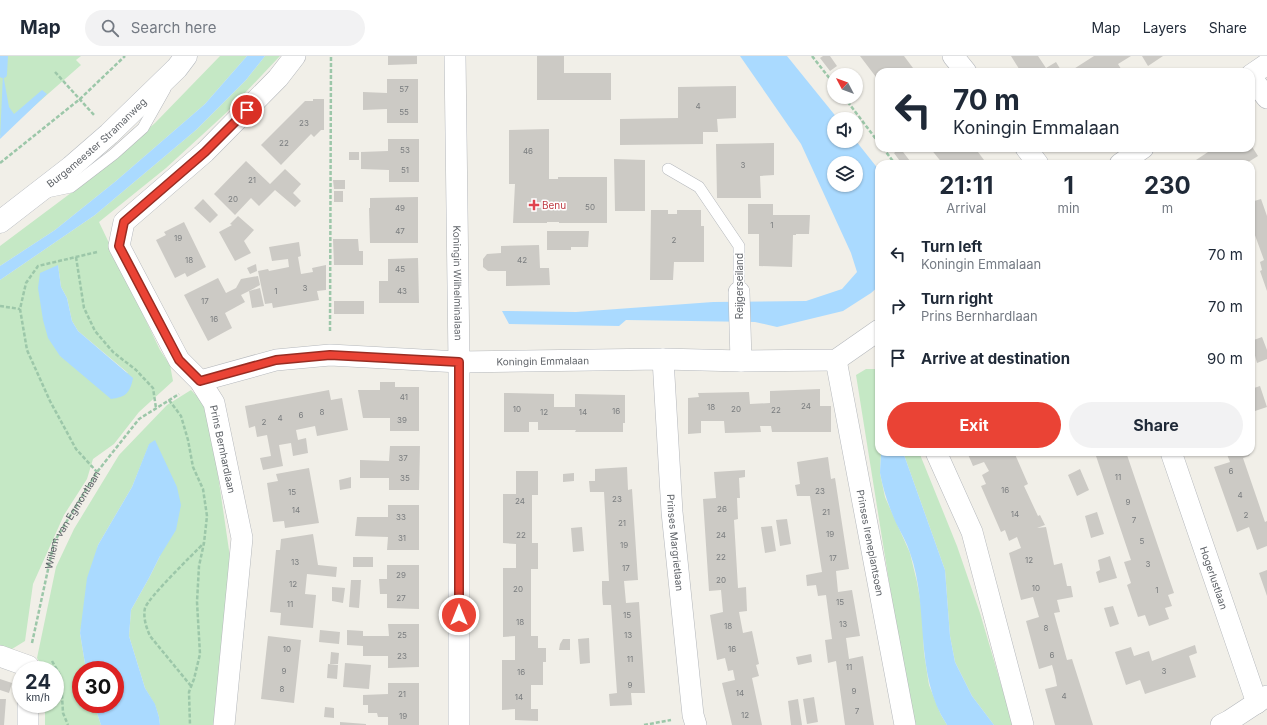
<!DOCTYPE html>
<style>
body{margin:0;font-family:Inter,sans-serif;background:#f2f2f3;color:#1f2937;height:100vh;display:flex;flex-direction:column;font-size:15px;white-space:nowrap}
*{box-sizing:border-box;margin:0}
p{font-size:13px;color:#747a83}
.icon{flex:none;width:22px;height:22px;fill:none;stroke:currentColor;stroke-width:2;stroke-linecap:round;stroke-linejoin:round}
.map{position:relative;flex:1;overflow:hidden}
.panel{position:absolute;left:875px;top:104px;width:380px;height:296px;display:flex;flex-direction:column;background:#fff;border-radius:12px;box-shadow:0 1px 3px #0004}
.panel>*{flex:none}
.top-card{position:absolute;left:875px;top:12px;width:380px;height:84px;border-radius:12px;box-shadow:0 1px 3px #0004;background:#fff;color:#1f2937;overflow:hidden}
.needle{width:26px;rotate:311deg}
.buttons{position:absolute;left:827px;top:12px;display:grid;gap:8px}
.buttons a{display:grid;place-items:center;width:36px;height:36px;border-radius:50%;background:#fff;box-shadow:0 1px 3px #0004;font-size:20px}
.speed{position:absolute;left:12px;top:605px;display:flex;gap:8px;font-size:20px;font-weight:700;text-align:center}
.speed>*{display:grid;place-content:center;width:52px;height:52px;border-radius:50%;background:#fff;box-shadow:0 1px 3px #0004;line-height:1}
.speed small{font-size:10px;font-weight:400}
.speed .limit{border:6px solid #d22;background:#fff;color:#111}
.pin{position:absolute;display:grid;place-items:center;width:34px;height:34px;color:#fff;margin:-17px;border:2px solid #fff;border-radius:50%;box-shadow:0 1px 4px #0007}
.me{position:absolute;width:44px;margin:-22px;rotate:0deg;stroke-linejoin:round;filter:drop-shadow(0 0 3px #0008)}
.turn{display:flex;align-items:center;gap:14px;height:84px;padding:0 12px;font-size:18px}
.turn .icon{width:52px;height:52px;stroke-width:2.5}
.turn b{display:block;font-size:28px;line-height:34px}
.eta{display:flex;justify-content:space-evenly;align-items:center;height:68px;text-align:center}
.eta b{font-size:24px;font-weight:700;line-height:28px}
.primary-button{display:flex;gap:8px;margin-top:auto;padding:8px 12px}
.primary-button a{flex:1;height:46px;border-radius:24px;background:#ea4335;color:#fff;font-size:16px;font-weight:700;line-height:46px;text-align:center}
.primary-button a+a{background:#f2f2f3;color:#1f2937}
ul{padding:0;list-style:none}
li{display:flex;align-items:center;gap:12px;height:52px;padding:0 12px}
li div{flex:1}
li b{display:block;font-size:15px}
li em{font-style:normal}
header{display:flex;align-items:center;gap:24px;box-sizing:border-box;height:56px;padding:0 20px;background:#fff;border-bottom:1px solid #e0e1e3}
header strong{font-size:19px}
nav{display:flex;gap:22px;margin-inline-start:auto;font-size:14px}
.search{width:280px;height:36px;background:#f2f2f3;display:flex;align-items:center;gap:10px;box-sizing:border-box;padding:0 14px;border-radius:22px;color:#747a83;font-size:15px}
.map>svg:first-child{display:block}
.green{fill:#c5e8c5;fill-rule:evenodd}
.water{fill:#aadaff;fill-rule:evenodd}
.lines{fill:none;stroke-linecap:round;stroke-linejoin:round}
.stream{stroke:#aadaff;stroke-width:8}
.building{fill:#cccac5}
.lane-casing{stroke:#b5b8bc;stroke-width:12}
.street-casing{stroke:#b5b8bc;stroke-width:22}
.secondary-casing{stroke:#b6babf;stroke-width:23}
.path{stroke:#9cc7a9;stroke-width:2.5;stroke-dasharray:4 2;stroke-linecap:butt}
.lane{stroke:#fff;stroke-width:11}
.street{stroke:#fff;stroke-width:21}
.secondary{stroke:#fff;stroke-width:22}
.route-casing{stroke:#982c22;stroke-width:10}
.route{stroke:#ea4335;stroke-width:7}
.health-dot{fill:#e0444e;stroke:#fff;stroke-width:1.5}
.labels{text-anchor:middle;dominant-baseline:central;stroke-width:3;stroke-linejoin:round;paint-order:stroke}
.number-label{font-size:8px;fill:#7a7d7f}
.street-label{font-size:10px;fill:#5f6368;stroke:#fff}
.health-label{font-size:10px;fill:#be3a42;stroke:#fff;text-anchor:start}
</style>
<header>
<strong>Map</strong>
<div class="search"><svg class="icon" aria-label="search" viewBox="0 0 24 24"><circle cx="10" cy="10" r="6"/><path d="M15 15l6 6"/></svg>Search here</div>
<nav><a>Map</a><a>Layers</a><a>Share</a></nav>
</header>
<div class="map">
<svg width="1267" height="669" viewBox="0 0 1267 669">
<rect width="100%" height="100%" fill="#f1efe8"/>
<!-- green -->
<path class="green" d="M0,0H81L76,4L81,9L0,80Z
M220,0H247L205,48L116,125L55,174L0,210V190L95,119L155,67Z
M265,0H280L226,57L166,112L99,166L160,294L170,309L173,325L139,356L114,388L93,403L87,423L64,459L33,528L25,585L12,593L0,591V224L95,159L196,74L246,24ZM58,209L61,231L67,242L72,265L78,275L128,317L60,300Z
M866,313H875L879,316V396H881L880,417L885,441L910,497L917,526L922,554L924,597L929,629L941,659L947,669H914L894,557L856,319Z
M191,334L208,351L230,501L216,669H160L159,661L155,649L145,632L129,580L131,554L149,522L160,500L149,389L132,431L98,489L80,577L86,614H81V648H94L101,669H45V648H55V614H44L37,602L56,511L74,473L119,399L167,349Z
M903,396H919L921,401L957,490L980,557L1013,669H994L972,640L955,606L950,580L945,514Z"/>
<!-- water -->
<path class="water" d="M247,0H265L246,24L196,74L95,159L0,224V210L55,174L116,125L205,48Z
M740,0H787L838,63H834V85H856L879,114V230L871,237L843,255L777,271L755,266L626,264L619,270L509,268L502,255L576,256L713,246L806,245L842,233L857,216L851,197L801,88ZM834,107H856V129H834Z
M3,18L9,51L14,58L42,34L47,38L0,83Z
M58,209L61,231L67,242L72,265L78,275L133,322C130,337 126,341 111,343L60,300L48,282L43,264L38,232L40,217Z
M155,384L177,431L181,449L176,474L160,500L149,522L131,554L129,580L145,632L155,648L159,661L160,669H101L94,648H115V614H86L80,577L87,522L98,489L132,431L149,388Z
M881,396H903L945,514L950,580L955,606L972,640L994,669H947C913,617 930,553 910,497C907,487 901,477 896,467C889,451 883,434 880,417C880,411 881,403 881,396Z"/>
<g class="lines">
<!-- stream -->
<path class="stream" d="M3,18L4,0"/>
</g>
<!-- building -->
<path class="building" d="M388,0H417V8L388,9Z
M537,0H564V17H611V44H537Z
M823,0H830L837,10L830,15L820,2Z
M860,0H904L916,16H879V25Z
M1011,0H1038L1046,12L1056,6L1062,16H1021Z
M1094,0H1131L1118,8L1123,16H1069Z
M1142,0H1163L1148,10Z
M387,23H418V67H387V53L363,54V36L387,37Z
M736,30V62L717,63L718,76H703V88L620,89V63L678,62V31Z
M313,43H324V74H321L314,81L311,78L281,109L261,89L305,45H313Z
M549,73V123H558V121H607V167H559V166H547V167H513L515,128H509V74Z
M388,83H419V126H389V114L361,113V96L388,95Z
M774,87V119L760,120L761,142H717L716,88Z
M1251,89L1258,100L1245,108H1190L1214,92H1251Z
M900,92L910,105L907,108H902L894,97Z
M930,92H975L987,108H943Z
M349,96H359V104H349Z
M614,103L645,104V155H615Z
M246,105L270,128L285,113L301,128L293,137L301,145L295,151L275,134L259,150L251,142L235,159L214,138Z
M333,124H345V133H334Z
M334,135H343V146H334Z
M418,141V187H370L369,152H370V142Z
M203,143L218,159L210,167L194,152Z
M1261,143L1267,160V235L1260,215L1262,214L1260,206L1264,204L1252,171L1251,172V146Z
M748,148H773V159H810L809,178H796V179H793L792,211L759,210V178H748Z
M651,154H668V158H677V154H701V170H704V206H674L673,224H650Z
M238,160L254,174L244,185L251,197L235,205L219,176L232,169L230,168Z
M184,166L206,211L187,221L185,217L175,222L156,184L166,179L164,176Z
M547,175H589L588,191H571V194H547Z
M333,183H358L359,195H363V209H334Z
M299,186L301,200L298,201L301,218L313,216L312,212L326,209V234L317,235L319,244L273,252L272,247L265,248L258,215L268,213L269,215L289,211L288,203L272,205L269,191Z
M539,189L540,212H549L550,229L506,230V215H488L483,211V203L487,198L501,197V190Z
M418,202L419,247H379V225H388V203Z
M256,208L257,215L250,218L247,212Z
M258,220L260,229L249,235L260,232L264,250L252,252L249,235L241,239L245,246L225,257L232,272L208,285L184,239L218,222L226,237L236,232L241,223Z
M334,245H364V258H334Z
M1262,281L1267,294V303L1257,307L1251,285Z
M380,326H395V331H419V375H390V362H363L358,334H380Z
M1260,330L1267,351L1255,355L1251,344V333Z
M820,333V350H831V376H772L771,370H760L761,376L725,377L724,365H701V377L688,378V342L699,341L698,337L749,336L750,348L770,347V335Z
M329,334L331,344L342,342L348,374L317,380L315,370L296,374L298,384L306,382L308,397L293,400L291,387L279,389L283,410L263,414L260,402L271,400L267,379L257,381L255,370L249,372L245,350Z
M504,337L554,338V351H575V338L625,339V367H623V376H575L576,374H538V366H529V376H504Z
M390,390H420L419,434H389V422H360V404L389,405Z
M967,396H998L999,398L1003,396H1014L1028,428L1024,430L1038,460L1040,459L1045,469L1037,472L1046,471L1054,509L1062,507L1067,530H1071L1073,541L1057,544L1060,556L1054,557L1067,604L1072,603L1093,669H1055L1045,633L1057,630L1055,620L1052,609L1039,613L1026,565L1039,561L1033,541L1021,544L1009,497L1021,492L1017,481L1009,485L1005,474L1001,476L981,430L986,428L982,419L989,415L984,406L973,410Z
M1097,396H1126L1174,537L1168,539L1172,550L1165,552L1169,563L1149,570L1145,559L1138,561L1127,529L1131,527L1124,506L1131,504L1095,397Z
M1226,396H1251L1249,400L1243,402L1265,466L1267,465V490L1257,494L1249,471L1237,476L1214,411L1230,406Z
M828,401L831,423L835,422L849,513L836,515L838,536L852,534L860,580L846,582L849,603L863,600L874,669H845L836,605L828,607L825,584L832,583L826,539L818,540L816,529L807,530L806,519L822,516L810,440H797L795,429L800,428L797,406Z
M627,411L628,434L632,433L638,524L624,525L626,547L639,546L645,637H631L632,649L610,650L609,638L617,637L611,549H603L602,537V525H609L604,436H590L589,425H595V413Z
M309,412L319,467L285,472L284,465L273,466L267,427L278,425L276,418Z
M1080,413L1089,434L1077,440L1068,419Z
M745,414V421L739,422L740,442H737L738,463L734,464L738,532L746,531L747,555L739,556L743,577L752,575L759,608L756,609L759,620L752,622L762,669H732L722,627L735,624L733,614L728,615L725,602L717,604L710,559L723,556L721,534L709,535L703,443L716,442L714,416Z
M516,415H538V439H532V487H538V513H531V580H538V592H546V606H543V629H531V653H538V665L515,664V653L502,654V604H515V580L503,581V512H516V488L503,487V438H516Z
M574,417V425L563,426V418Z
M351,421V432L340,434L339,424Z
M388,449H419V494H387L388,481L355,480L357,461H388Z
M1097,456L1104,478L1091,482L1085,460Z
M787,463L791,488L780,490L776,464Z
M772,470L776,495L765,497L761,471Z
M582,471L584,495L573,496L571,472Z
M313,478L318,509L337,511L336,521L307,518L305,538L316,539L313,572L280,569L281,557L270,556L276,494H280L281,483Z
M1110,500L1117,522L1099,527L1096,516L1100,514L1098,504Z
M353,501H373V511H353Z
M387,509H419V553L387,552V538H380L379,523H387Z
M1267,514V540L1259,517Z
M351,524H361L359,552L349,551Z
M332,531L345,532L343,547L332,545Z
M1113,550L1119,568L1110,571L1104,552Z
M388,568H419V611L388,612V600H363V590L347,589V574L363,575V580H389Z
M320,574L340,576L339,588L319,586Z
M268,580L301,584L294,647L261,643Z
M589,582L590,607L580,608L578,583Z
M563,583H570V594H559L560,588Z
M1195,589L1197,597L1189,600L1196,621L1145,638L1140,624L1126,629L1115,596L1131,591L1134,600L1149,595L1152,605Z
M331,596L339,597L338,608H330Z
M811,598L812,606L798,609L796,601Z
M345,607L371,609L369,633L343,631Z
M328,608L338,609L337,623L327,622Z
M0,623L12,627L9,637L0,634Z
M388,627H419V669H388V661H378L377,657H368V649H363V639L388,638Z
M814,641L818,666L807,668L803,643Z
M0,643H6L4,669H0Z
M798,643L802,669H791L788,645Z
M325,651L334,652V662L324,661Z
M340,666L366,668V669H340Z"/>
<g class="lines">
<!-- lane casing -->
<g class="lane-casing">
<path id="lane" d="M668,113L699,131L739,190V236
M47,136L71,131L114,98L143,72L165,33"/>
</g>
<!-- street casing -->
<g class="street-casing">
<g id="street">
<path id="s2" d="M455,0L459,306V669"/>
<path d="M953,0L966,16"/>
<path d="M1251,19L1267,8"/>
<path d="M1251,21L1267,42"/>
<path d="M1026,92L1038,108"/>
<path d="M1120,108L1143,92"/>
<path d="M739,236L741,305"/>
<path id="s3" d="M663,303L672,456L693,659L696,669"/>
<path id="s4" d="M836,304L905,669"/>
<path id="s5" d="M200,325L276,304L330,299L459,306L663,303L741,305L836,304L879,274"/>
<path d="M936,396L972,476L1023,669"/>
<path id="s6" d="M1171,396L1257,647"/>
<path d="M0,600L28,610V614"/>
<path d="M28,648V669"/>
<path d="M224,669L242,482L214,347L200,325L179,304L119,190L124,166L205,96L278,22L295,0"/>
<path d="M1221,669L1229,665L1267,640"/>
</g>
</g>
<!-- secondary casing -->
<g class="secondary-casing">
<g id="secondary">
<path id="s7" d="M0,166L71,111L109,78L177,12L186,0"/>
</g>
</g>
<!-- path -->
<g class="path">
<path d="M812,0L834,28"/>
<path d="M55,16L94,59"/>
<path d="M844,41L879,87"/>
<path d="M883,92L895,108"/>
<path d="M0,107L80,43L125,0"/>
<path d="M97,196L38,210L26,227L20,253L27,294L50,345L76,393L97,416"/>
<path d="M76,201L84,252L95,275L113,296L136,314L153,332L156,352"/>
<path d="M0,250L20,253"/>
<path d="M330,275L331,0"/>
<path d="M169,344L181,360L188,384L193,411L203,433L207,460L204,487L199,510L197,546L200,598L194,623L189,636L190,669"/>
<path id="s1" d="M32,587L54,486L97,416L139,363L179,338"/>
<path d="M52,605L61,621L63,657L68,669"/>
<path d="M191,630L150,580C146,571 143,561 145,552C148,542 193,498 204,487"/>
<path d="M644,669L671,664"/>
</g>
<!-- lane -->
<use href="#lane" class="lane"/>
<!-- street -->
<use href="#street" class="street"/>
<!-- secondary -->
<use href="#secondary" class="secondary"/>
</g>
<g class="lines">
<!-- route casing -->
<g class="route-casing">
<path id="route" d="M247,54L205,96L124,166L119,190L179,304L200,325L276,304L330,299L459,306V559"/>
</g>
<!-- route -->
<use href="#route" class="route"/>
</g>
<!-- markers -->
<path class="health-dot" d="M532 143h4v4h4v4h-4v4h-4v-4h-4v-4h4z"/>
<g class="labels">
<!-- number labels -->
<g class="number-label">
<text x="404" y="33">57</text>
<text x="698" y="50">4</text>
<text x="404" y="56">55</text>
<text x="304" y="67">23</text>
<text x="284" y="87">22</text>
<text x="405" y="94">53</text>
<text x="528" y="95">46</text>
<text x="743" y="109">3</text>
<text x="405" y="114">51</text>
<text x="252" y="124">21</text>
<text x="233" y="143">20</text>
<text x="590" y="151">50</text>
<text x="400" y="152">49</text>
<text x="772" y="169">1</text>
<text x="400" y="175">47</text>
<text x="178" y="182">19</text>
<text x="674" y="184">2</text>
<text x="189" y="204">18</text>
<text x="522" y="204">42</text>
<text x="400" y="213">45</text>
<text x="305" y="232">3</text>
<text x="276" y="235">1</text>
<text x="402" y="235">43</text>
<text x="205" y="245">17</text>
<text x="214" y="263">16</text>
<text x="404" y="341">41</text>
<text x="806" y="350">24</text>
<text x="711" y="351">18</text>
<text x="517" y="353">10</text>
<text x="736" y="353">20</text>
<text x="776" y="354">22</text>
<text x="616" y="355">16</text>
<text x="322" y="356">8</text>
<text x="544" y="356">12</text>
<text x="583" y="356">14</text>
<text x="301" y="359">6</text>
<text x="280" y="362">4</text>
<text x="402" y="364">39</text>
<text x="264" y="366">2</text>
<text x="403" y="402">37</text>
<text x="1231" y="415">6</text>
<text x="1118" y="421">11</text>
<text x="405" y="422">35</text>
<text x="1005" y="434">16</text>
<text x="820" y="435">23</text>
<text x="292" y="436">15</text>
<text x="1240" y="439">4</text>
<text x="617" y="443">23</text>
<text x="520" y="445">24</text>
<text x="1128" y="446">9</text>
<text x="722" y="453">26</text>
<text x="296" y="454">14</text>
<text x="826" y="456">21</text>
<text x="1015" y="458">14</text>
<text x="1246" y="459">2</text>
<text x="401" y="461">33</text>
<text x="1134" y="464">7</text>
<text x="622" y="467">21</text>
<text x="830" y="478">19</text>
<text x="521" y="479">22</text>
<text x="721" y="479">24</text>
<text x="402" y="482">31</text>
<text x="1142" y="485">5</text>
<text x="624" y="489">19</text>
<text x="721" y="501">22</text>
<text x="833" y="502">17</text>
<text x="1029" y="504">12</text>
<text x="295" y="506">13</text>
<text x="1148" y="508">3</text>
<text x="626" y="512">17</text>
<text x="401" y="519">29</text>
<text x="721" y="524">20</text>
<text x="293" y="528">12</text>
<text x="1036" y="532">10</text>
<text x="518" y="533">20</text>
<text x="1157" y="534">1</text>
<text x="401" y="542">27</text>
<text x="840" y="546">15</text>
<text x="290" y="548">11</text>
<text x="627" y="559">15</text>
<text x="520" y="566">18</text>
<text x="843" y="568">13</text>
<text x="728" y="570">18</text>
<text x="1046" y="572">8</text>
<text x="402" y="579">25</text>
<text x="628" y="579">13</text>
<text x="287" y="593">10</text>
<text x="732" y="593">16</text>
<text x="1052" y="599">6</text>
<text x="402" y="600">23</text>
<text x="630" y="603">11</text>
<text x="849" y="611">11</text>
<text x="284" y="615">9</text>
<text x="1164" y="615">3</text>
<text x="521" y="616">16</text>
<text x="630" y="629">9</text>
<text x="282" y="633">8</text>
<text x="854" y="635">9</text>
<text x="740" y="637">14</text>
<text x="402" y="638">21</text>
<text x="1064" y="640">4</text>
<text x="519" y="641">14</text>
<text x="857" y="655">7</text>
<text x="745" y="659">12</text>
<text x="403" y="660">19</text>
</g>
<!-- street labels -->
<g class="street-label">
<text stroke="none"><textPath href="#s7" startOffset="125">Burgemeester Stramanweg</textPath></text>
<text stroke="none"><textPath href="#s2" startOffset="227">Koningin Wilhelminalaan</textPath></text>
<text transform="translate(739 230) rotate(-90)">Reijgerseiland</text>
<text stroke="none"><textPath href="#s5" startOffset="346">Koningin Emmalaan</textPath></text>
<text transform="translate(223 393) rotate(78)">Prins Bernhardlaan</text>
<text stroke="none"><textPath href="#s1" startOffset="131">Willem van Egmontlaan</textPath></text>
<text stroke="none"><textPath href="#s3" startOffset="184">Prinses Margrietlaan</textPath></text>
<text stroke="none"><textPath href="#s4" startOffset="186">Prinses Ireneplantsoen</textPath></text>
<text stroke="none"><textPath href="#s6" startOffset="133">Hogerlustlaan</textPath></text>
</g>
<!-- health labels -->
<g class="health-label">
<text x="542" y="149">Benu</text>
</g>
</g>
</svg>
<div class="buttons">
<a><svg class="needle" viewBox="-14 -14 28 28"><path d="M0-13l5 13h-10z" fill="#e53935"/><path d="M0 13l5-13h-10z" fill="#747a83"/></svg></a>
<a><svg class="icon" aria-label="sound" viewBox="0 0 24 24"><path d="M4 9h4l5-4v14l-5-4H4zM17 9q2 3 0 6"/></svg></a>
<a><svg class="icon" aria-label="layers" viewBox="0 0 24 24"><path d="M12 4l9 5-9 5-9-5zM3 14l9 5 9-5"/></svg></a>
</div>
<div class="speed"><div>24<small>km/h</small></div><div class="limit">30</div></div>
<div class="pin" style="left:247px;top:54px;background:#d93025"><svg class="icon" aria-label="arrive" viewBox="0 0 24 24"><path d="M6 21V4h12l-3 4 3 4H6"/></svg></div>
<svg class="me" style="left:459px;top:559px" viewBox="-20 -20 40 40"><circle r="17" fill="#ea4335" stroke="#fff" stroke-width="3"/><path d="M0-11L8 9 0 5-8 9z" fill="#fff"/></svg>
<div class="top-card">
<div class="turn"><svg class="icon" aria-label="left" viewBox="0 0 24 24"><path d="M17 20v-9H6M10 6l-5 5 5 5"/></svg><div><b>70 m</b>Koningin Emmalaan</div></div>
</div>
<section class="panel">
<div class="eta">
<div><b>21:11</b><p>Arrival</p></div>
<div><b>1</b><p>min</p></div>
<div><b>230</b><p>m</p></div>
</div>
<ul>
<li><svg class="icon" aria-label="left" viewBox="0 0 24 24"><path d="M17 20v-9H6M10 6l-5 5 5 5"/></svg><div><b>Turn left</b><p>Koningin Emmalaan</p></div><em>70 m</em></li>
<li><svg class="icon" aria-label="right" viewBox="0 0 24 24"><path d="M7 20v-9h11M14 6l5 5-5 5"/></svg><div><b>Turn right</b><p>Prins Bernhardlaan</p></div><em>70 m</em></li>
<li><svg class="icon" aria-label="arrive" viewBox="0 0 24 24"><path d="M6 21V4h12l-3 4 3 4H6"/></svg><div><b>Arrive at destination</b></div><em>90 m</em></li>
</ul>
<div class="primary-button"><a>Exit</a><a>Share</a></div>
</section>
</div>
